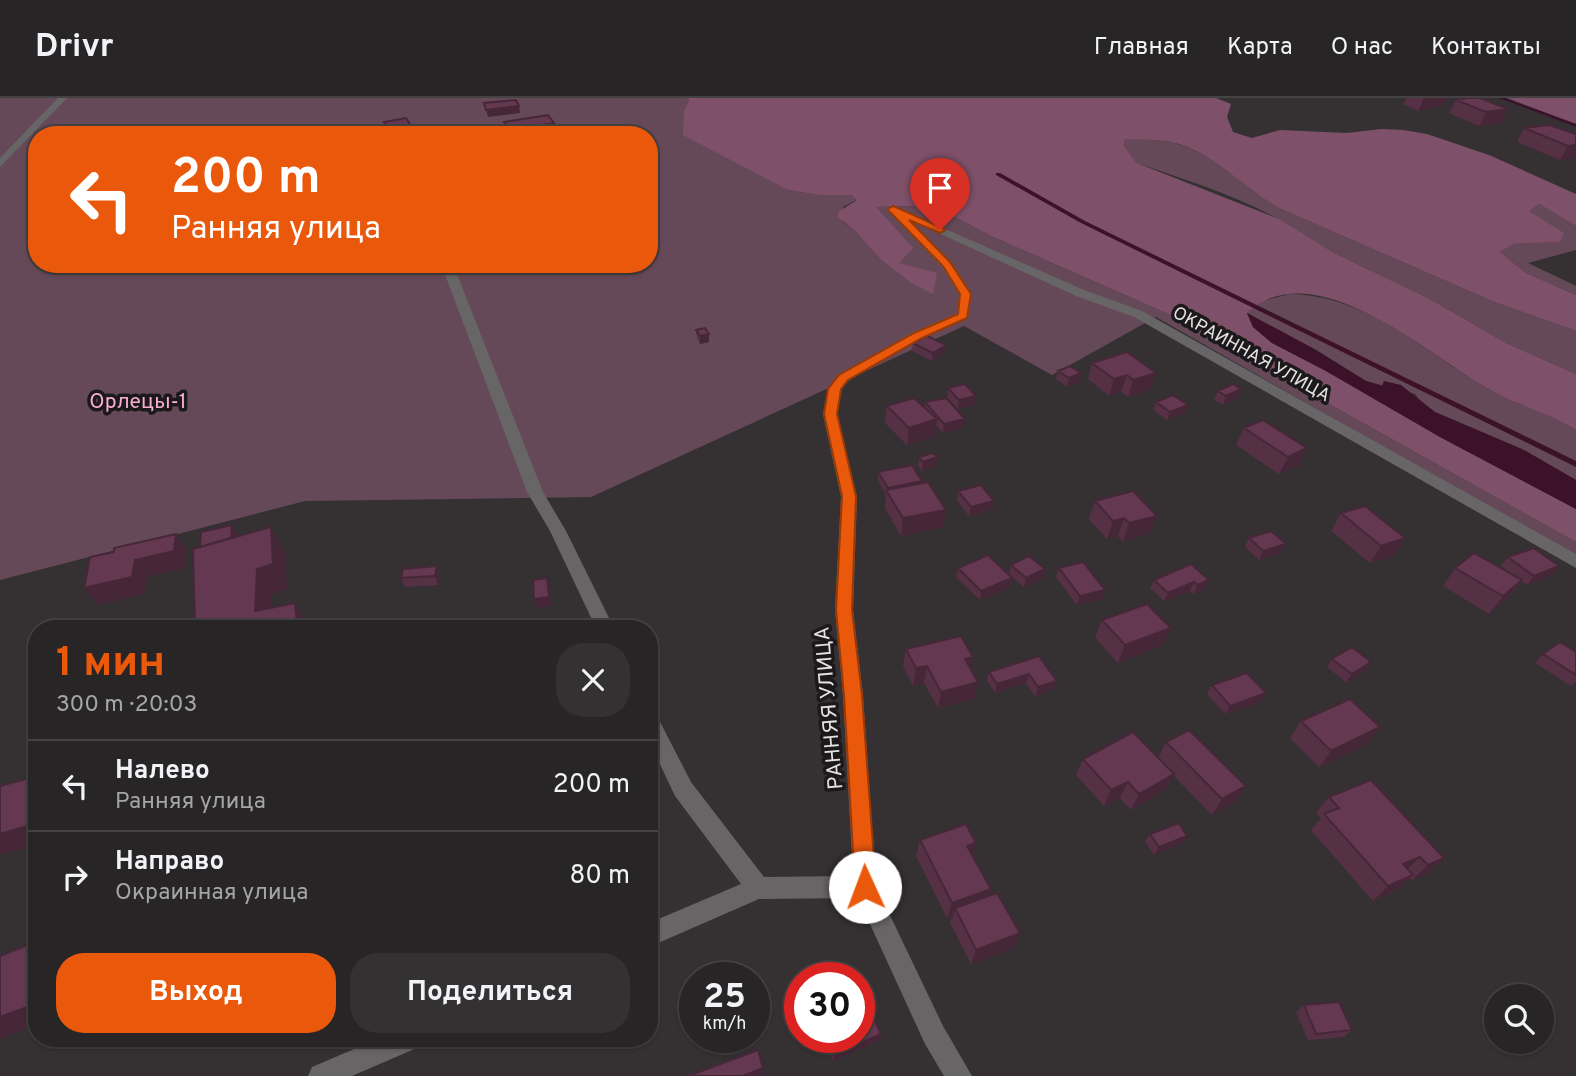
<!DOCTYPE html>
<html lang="ru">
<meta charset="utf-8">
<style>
body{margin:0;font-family:Overpass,sans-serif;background:#343132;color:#f1f3f6;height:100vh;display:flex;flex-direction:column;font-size:26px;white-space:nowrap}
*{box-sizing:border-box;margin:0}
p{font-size:23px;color:#a5a5a7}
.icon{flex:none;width:38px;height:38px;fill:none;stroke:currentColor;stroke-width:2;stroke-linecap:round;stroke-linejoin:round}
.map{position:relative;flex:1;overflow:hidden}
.drawer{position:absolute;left:28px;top:522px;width:630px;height:427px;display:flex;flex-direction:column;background:#282526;border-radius:28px;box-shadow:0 2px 5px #0004,0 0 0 2px #444243}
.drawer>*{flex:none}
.hud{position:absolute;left:28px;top:28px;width:630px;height:147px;border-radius:28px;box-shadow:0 2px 5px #0004,0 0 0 2px #444243;background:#ea580c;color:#fff;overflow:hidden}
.tools{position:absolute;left:1484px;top:886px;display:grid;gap:14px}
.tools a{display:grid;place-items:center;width:70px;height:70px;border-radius:50%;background:#282526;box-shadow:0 2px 5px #0004,0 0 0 2px #444243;font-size:35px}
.speed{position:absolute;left:679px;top:864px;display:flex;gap:14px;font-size:35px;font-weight:700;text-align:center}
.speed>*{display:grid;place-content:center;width:91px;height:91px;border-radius:50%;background:#282526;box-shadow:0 2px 5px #0004,0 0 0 2px #444243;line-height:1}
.speed small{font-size:18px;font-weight:400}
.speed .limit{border:10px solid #d22;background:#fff;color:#111}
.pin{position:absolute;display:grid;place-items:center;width:60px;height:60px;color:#fff;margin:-72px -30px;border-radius:50% 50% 50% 0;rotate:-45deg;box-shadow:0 0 7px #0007}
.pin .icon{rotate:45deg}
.me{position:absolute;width:77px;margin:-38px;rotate:358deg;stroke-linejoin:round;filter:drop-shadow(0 0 5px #0008)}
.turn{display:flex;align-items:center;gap:24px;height:147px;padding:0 28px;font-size:32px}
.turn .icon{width:91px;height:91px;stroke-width:2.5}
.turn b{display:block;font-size:49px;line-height:60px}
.round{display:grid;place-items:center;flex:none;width:74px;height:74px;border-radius:28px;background:#343132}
.overview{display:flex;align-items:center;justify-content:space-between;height:119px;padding:0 28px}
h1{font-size:42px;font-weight:700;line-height:52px;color:#ea580c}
.button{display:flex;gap:14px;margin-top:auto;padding:14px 28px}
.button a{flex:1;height:80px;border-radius:28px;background:#ea580c;color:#fff;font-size:28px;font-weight:700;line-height:80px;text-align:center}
.button a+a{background:#343132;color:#f1f3f6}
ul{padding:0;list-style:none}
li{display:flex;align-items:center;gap:21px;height:91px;padding:0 28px;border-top:2px solid #444243}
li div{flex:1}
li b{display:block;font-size:26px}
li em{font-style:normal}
header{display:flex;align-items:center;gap:42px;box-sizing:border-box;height:98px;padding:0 35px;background:#282526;border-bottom:2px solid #444243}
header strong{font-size:33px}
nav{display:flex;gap:38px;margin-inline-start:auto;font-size:24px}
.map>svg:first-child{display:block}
.green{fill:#664958;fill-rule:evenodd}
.forest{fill:#7f5069}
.water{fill:#3b122a}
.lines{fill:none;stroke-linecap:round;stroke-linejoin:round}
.stream{fill:#3b122a;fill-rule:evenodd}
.street{fill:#676566;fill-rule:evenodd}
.wall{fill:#563045}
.shaded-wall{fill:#462738}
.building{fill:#643850;stroke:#462738;stroke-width:2}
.route{fill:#ea580c;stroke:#983908;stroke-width:2}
.labels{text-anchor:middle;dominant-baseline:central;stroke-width:7;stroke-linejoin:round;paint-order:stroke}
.far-street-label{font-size:18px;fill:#e5e2e3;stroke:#1b191a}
.park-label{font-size:21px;fill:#faaed6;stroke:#1b191a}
.street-label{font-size:21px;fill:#e5e2e3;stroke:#1b191a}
</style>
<header>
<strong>Drivr</strong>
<nav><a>Главная</a><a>Карта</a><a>О нас</a><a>Контакты</a></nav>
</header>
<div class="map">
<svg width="1576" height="978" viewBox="0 0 1576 978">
<rect width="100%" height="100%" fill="#353133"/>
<!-- green -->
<path class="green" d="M0,0H686L689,2L684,13L788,92L818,97H852L858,101L843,109V124L856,134L881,162L911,185L899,165L875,109L918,108L941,112L991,138L1166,215L1576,444V459L1156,219L1052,277L964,228L591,399L305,403L0,482ZM37,37H649V166H37Z
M1125,40C1144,42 1166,41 1184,48C1218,60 1249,93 1281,111L1492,203L1576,233V276L1506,245L1430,201L1311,144C1266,105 1193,85 1137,65L1124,48Z
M1539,106L1576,128V152L1528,165L1576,188V197L1526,175L1500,154L1512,146L1560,144L1563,135L1528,113Z
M1290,196C1370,198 1423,254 1489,291C1517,307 1548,315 1576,332V382L1524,352L1435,314L1422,305L1415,296L1366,283L1316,252L1247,215L1258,204Z"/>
<!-- forest -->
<path class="forest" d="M686,0H1216L1231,6L1227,19L1233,34L1252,40L1280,32L1347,35L1381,31L1403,32L1427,36L1489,57L1576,96V128L1539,106L1529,113L1564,135L1560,144L1513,146L1500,154L1526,175L1576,197V233L1492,203L1281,111C1248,93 1219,61 1185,48C1166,41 1145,42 1125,41L1124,48L1137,65L1279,121L1332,154L1430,201L1506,245L1576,276V332C1548,315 1516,307 1489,291C1429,258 1314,152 1247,215L1253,229L1272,245L1326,273L1440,339L1576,411V444L1166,215L991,138L941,112L918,108L876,109L913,150L899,165L937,175L933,196L911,185L881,162L856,134L838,119V114L857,102L852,97H818L788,92L683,37L684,13L689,2Z
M1507,0H1576V26Z"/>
<!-- water -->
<path class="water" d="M1247,215L1316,252L1366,283L1382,288L1384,283L1401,287L1435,314L1524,352L1576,382V411L1440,339L1326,273L1272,245L1253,229Z"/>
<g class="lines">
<!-- stream -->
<path class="stream" d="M1499,0H1505L1576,26V29Z
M996,75H1000L1085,123L1576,363V369L1081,125L996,77Z"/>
<!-- street -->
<path class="street" d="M58,0H67L0,69V60Z
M893,108L1084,192L1142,213L1576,456V470L1134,219L1076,198L910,122L951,165L971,196L969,217L923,240L848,283L842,291L837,316L857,399L853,512L863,597L876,788L943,928L972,978H944L925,946L858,800L759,801L649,849V825L741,786L675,698L649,643V614L656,616L691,684L764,779L853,778L843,597L835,512L841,399L823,316L828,291L838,277L913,234L957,215L959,196L942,169L889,113L888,111Z
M441,166H453L543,394L566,433L614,530H596L550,433L527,394Z
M380,940H423L419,949L352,978H308L312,969Z"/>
</g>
<!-- wall -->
<path class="wall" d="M1406,0H1447L1444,6L1418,13L1403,6Z
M1468,0L1501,25L1479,28L1449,15L1456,2Z
M384,24L417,37H388Z
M504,24L554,25L556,37H507Z
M1524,30L1576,36V60L1560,62L1517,44Z
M696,232L709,244L700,246L697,240Z
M913,245L946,247L945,255L932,263L912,253Z
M1127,254L1150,291L1128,299L1121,294L1109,298L1088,281L1092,265Z
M1058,273L1081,275L1079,284L1067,289L1056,281Z
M948,290L976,298L974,307L958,311L947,299Z
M1218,293L1238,299L1223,307L1214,302Z
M925,304L965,321L963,330L943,335L936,327L935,338L907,347L885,325L887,308L925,310Z
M1156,304L1185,315L1167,322L1153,312Z
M1244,330L1307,350L1299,367L1279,376L1236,347Z
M919,359H937L936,368L922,373L918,368Z
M878,374L922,383L921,385L943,429L901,438L885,410L886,397L878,382Z
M958,393L994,403L992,411L969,418L957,402Z
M1095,403L1150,435L1123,443L1118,438L1107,441L1089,421Z
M1341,415L1394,458L1370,465L1331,433Z
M1249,440L1286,446L1281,455L1259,462L1245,449Z
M1508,459L1552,477L1527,487L1522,483L1508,500L1489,516L1443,488L1455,470L1519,481L1501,468Z
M1191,466L1205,491L1193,496L1190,493L1164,503L1150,490L1154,482Z
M1011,467L1043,480L1024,489L1009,476Z
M437,468L440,477L438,487L405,489L401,480Z
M958,470L1012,480L1009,489L980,502L956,479Z
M1059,470L1105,492L1102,501L1077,507L1056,479Z
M1102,522L1163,547L1118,565L1095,539Z
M906,551L978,584L974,601L938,610L924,585L913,588L903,568Z
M1576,554V584L1571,588L1535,565L1543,556Z
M1039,558L1054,591L1035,598L1026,585L995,595L987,582L989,574Z
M1332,561L1371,564L1365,573L1346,584L1327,569Z
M1212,587L1266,595L1260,604L1225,616L1207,596Z
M1301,623L1380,629L1367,646L1319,669L1290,640Z
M1166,644L1246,688L1235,704L1212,717L1173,677L1165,692L1131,712L1120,700L1104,708L1076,677L1083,661L1158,659Z
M1329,699L1444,760L1428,775L1412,782L1410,780L1397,792L1373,803L1311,732L1321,720L1316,715Z
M1150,736L1182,746L1154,757L1145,744Z
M920,742L973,757L989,798L1014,850L971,866L950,825L953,818L947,820L916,758Z
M1304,907L1352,932L1344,939L1308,942L1296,914Z
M823,940H859L879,942L833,963Z"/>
<!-- shaded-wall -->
<path class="shaded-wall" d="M1424,0H1447L1444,6L1418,13Z
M519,8L520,15L488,19L486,12Z
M1508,11L1501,25L1479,28L1486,14Z
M554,25L556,37H511L510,32Z
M1576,47V60L1560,62L1568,48Z
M709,236V244L700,246V238Z
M946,247L945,255L932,263L933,255Z
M1081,275L1079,284L1067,289L1069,280Z
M1156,275L1150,291L1128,299L1133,282Z
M1127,277L1121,294L1109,298L1114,281Z
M1241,291L1238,299L1223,307L1226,298Z
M976,298L974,307L958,311L959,302Z
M1188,307L1185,315L1167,322L1170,314Z
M937,321L935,338L907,347L909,330Z
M965,321L963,330L943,335L944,326Z
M1307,350L1299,367L1279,376L1288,359Z
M937,359L936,368L922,373L923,364Z
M922,383L920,392L888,394V390Z
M994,403L992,411L969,418L971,409Z
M946,412L943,429L901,438L903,420Z
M1157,418L1150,435L1123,443L1129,425Z
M1124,420L1118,438L1107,441L1113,423Z
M232,427L237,435L236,456L205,464Z
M271,429L285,454L287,491L272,496L271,530L255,513L257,471Z
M176,436L187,453L185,470L147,479L145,496L98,507L84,490L135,462Z
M1405,440L1394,458L1370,465L1381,448Z
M1286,446L1281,455L1259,462L1263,453Z
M437,468L440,477L438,487L435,478Z
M1559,468L1552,477L1527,487L1534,478Z
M1045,471L1043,480L1024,489L1026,480Z
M547,480L550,489L551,508L537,510L534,501Z
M1012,480L1009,489L980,502L981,493Z
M1209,482L1205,491L1193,496L1198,487Z
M1522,482L1508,500L1489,516L1503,498Z
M1194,484L1190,493L1164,503L1168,495Z
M1105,492L1102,501L1077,507L1080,498Z
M295,505L309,530H273Z
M1171,530L1163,547L1118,565L1125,547Z
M973,559L969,576L965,561Z
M1371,564L1365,573L1346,584L1352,576Z
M927,568L924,585L913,588L916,570Z
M1029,576L1026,585L995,595L997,586Z
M1057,583L1054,591L1035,598L1038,589Z
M978,584L974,601L938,610L941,594Z
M1266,595L1260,604L1225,616L1230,608Z
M1380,629L1367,646L1319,669L1331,653Z
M1174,676L1165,692L1131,712L1139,696Z
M1128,684L1120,700L1104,708L1111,692Z
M1246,688L1235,704L1212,717L1222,701Z
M37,712V747L0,757V736Z
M1187,738L1182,746L1154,757L1159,749Z
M976,745L972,760L967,748Z
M1420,759L1405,774L1403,766Z
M1444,760L1428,775L1412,782L1428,767Z
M1413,777L1397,792L1373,803L1388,788Z
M991,791L986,806L955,810L953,818L947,820L952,805Z
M1020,835L1014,850L971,866L976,852Z
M35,844L37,846V926L0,941V919Z
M881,936L879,942L833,963L834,957Z
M763,970L764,976L759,978H743Z"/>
<!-- building -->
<path class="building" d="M1468,0H1480L1508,11L1486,14L1456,2Z
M516,2L519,8L486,12L484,5Z
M548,17L554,25L510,32L504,24Z
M406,20L417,37H391L384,24Z
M1549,27L1576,36V47L1568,48L1524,30Z
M705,230L709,236L700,238L696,232Z
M927,238L946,247L933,255L913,245Z
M1127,254L1156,275L1133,282L1127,277L1114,281L1092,265Z
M1070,268L1081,275L1069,280L1058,273Z
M965,286L976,298L959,302L948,290Z
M1233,286L1241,291L1226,298L1218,293Z
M1173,297L1188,307L1170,314L1156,304Z
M914,300L937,321L909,330L887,308Z
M946,300L965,321L944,326L925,304Z
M1263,322L1307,350L1288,359L1244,330Z
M933,355L937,359L923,364L919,359Z
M912,367L922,383L888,390L878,374Z
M928,384L946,412L903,420L886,392Z
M981,387L994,403L971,409L958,393Z
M1133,393L1157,418L1129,425L1124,420L1113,423L1095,403Z
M1365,408L1405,440L1381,448L1341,415Z
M232,427L231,440L200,449L201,434Z
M271,429L273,466L257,471L255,513L295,505L297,525L273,530H195L193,451Z
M1271,433L1286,446L1263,453L1249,440Z
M176,436L174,453L135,462L132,479L84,490L90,459L114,454V450Z
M1534,450L1559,468L1534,478L1508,459Z
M1474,455L1522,482L1503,498L1455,470Z
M988,457L1012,480L981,493L958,470Z
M1029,458L1045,471L1026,480L1011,467Z
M1083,464L1105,492L1080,498L1059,470Z
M1191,466L1209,482L1198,487L1194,484L1168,495L1154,482Z
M437,468L435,478L401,480L403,471Z
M547,480L549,499L534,501L533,482Z
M1147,506L1171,530L1125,547L1102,522Z
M961,538L973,559L965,561L978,584L941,594L927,568L916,570L906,551Z
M1560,544L1576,554V577L1543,556Z
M1352,549L1371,564L1352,576L1332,561Z
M1039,558L1057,583L1038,589L1029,576L997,586L989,574Z
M1247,575L1266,595L1230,608L1212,587Z
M1350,601L1380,629L1331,653L1301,623Z
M1189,632L1246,688L1222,701L1166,644Z
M1133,634L1174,676L1139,696L1128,684L1111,692L1083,661Z
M37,678V712L34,726L0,736V688Z
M1371,682L1444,760L1428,767L1420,759L1403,766L1413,777L1388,788L1324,716L1339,710L1329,699Z
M1179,725L1187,738L1159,749L1150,736Z
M966,726L976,745L967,748L991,791L952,805L920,742Z
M997,795L1020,835L976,852L955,810Z
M35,844L30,908L0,919V858Z
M862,894L881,936L834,957L827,940H859V895Z
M1339,904L1352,932L1316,936L1304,907Z
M758,952L763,970L743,978H688Z"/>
<!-- route -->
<path class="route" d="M893,108L943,130L945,132L940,135L909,122L950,164L971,196L967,220L922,240L848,282L841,291L837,316L856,398L852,512L862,597L876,789L873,796L865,799L858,796L855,789L844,597L836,512L842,398L824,316L828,291L839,277L914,235L958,216L960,196L943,168L889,113L888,111Z"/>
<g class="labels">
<!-- far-street labels -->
<g class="far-street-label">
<text transform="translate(1251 257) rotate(29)">ОКРАИННАЯ УЛИЦА</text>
</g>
<!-- park labels -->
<g class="park-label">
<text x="138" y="304">Орлецы-1</text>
</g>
<!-- street labels -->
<g class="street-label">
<text transform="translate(830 610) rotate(-95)">РАННЯЯ УЛИЦА</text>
</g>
</g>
</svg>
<div class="tools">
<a><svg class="icon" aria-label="search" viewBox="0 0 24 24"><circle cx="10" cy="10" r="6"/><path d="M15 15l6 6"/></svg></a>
</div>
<div class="speed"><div>25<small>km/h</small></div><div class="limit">30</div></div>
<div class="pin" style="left:940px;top:132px;background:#d93025"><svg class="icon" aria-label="arrive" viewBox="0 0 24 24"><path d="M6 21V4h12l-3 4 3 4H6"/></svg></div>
<svg class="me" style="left:865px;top:789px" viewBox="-20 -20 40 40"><circle r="19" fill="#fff"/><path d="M0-13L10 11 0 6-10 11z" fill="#ea580c"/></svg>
<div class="hud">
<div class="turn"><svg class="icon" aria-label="left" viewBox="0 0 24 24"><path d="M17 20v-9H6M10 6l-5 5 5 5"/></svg><div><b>200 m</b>Ранняя улица</div></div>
</div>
<section class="drawer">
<div class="overview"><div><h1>1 мин</h1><p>300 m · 20:03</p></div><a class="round"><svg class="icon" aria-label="close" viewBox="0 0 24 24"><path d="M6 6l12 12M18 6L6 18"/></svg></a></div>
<ul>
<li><svg class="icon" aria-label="left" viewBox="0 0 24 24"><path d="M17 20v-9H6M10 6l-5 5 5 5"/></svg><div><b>Налево</b><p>Ранняя улица</p></div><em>200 m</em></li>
<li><svg class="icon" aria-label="right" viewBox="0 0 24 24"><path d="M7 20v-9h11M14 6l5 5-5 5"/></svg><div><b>Направо</b><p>Окраинная улица</p></div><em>80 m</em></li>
</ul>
<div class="button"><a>Выход</a><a>Поделиться</a></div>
</section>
</div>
